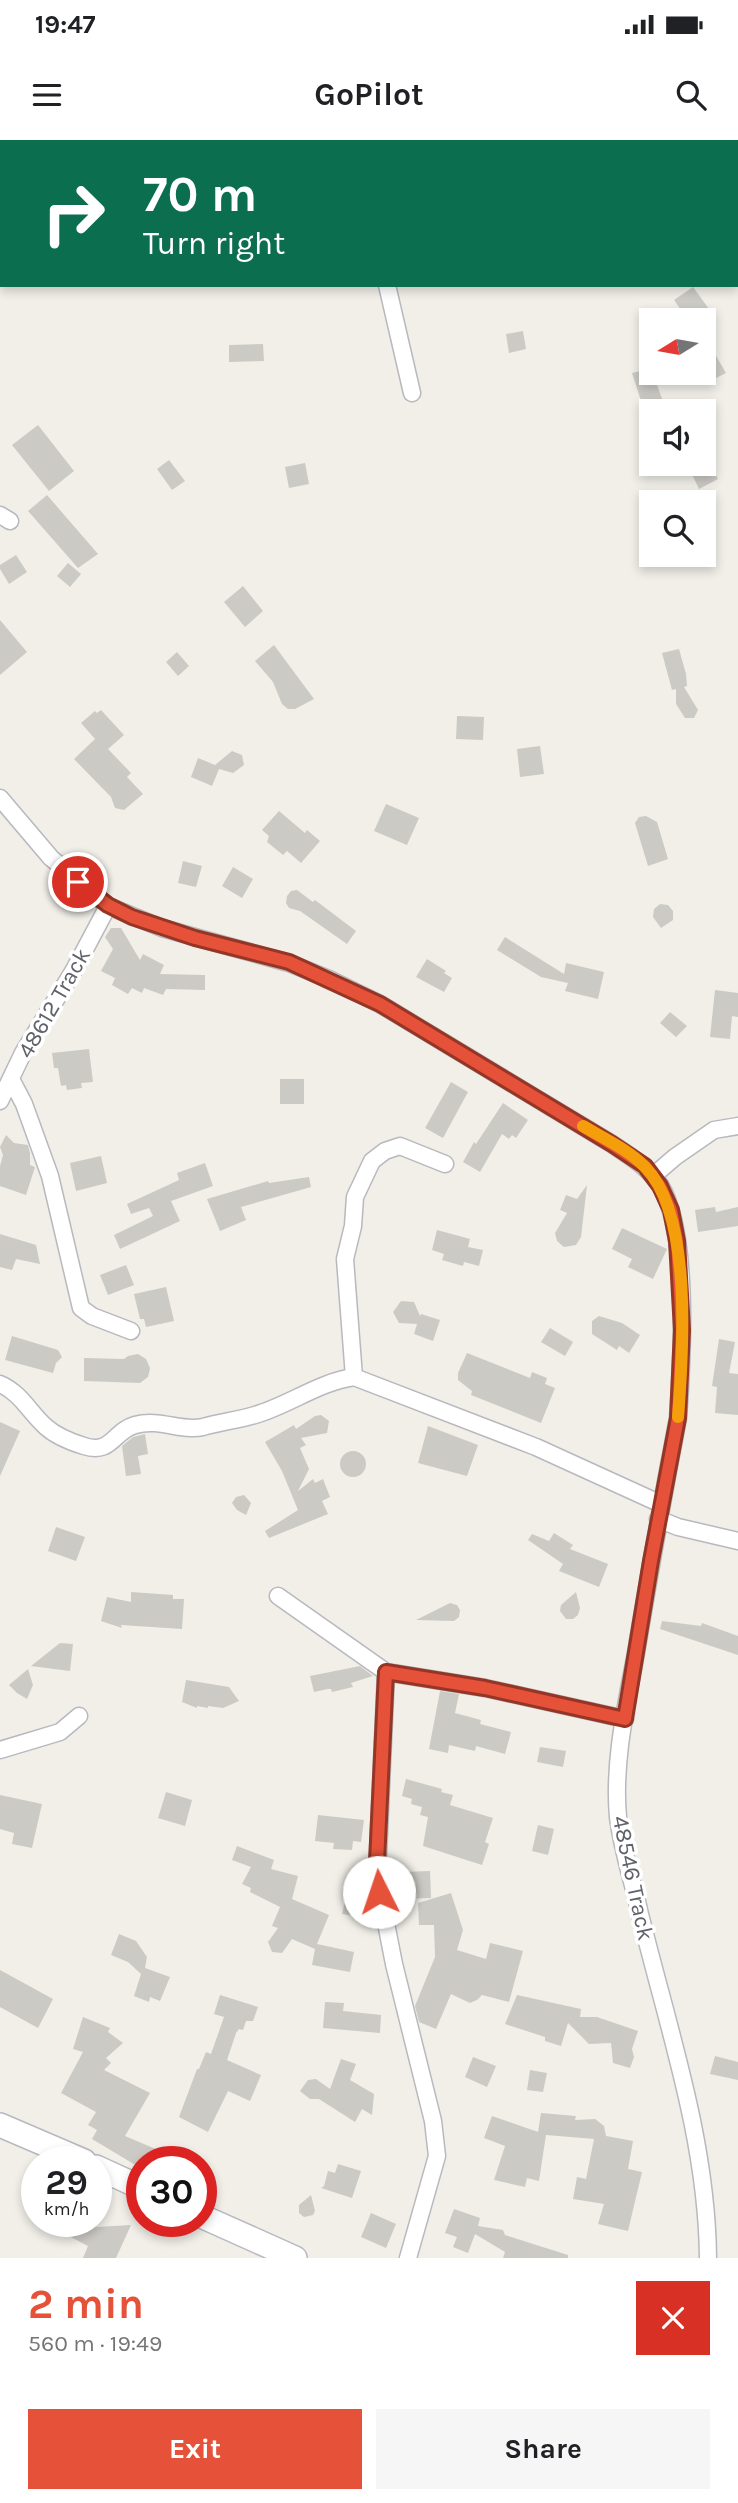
<!DOCTYPE html>
<meta charset="utf-8">
<style>
body{margin:0;font-family:Karla,sans-serif;background:#f6f6f6;color:#202124;height:100vh;display:flex;flex-direction:column;font-size:26px;white-space:nowrap}
*{box-sizing:border-box;margin:0}
p{font-size:23px;color:#757577}
.icon{flex:none;width:38px;height:38px;fill:none;stroke:currentColor;stroke-width:2;stroke-linecap:round;stroke-linejoin:round}
.map{position:relative;height:2118px;overflow:hidden}
.sheet{display:flex;flex-direction:column;background:#fff;flex:1}
.sheet>*{flex:none}
.hud{position:absolute;left:0px;top:0px;width:738px;height:147px;box-shadow:0 4px 10px #0003;background:#0b6e4f;color:#fff;overflow:hidden}
.needle{width:46px;rotate:259deg}
.fabs{position:absolute;left:639px;top:168px;display:grid;gap:14px}
.fabs a{display:grid;place-items:center;width:77px;height:77px;border-radius:0px;background:#fff;box-shadow:0 4px 10px #0003;font-size:35px}
.speed{position:absolute;left:21px;top:2006px;display:flex;gap:14px;font-size:35px;font-weight:700;text-align:center}
.speed>*{display:grid;place-content:center;width:91px;height:91px;border-radius:50%;background:#fff;box-shadow:0 4px 10px #0003;line-height:1}
.speed small{font-size:18px;font-weight:400}
.speed .limit{border:10px solid #d22;background:#fff;color:#111}
.pin{position:absolute;display:grid;place-items:center;width:60px;height:60px;color:#fff;margin:-30px;border:4px solid #fff;border-radius:50%;box-shadow:0 2px 7px #0007}
.me{position:absolute;width:77px;margin:-38px;rotate:356deg;stroke-linejoin:round;filter:drop-shadow(0 0 5px #0008)}
.turn{display:flex;align-items:center;gap:24px;height:147px;padding:0 28px;font-size:32px}
.turn .icon{width:91px;height:91px;stroke-width:2.5}
.turn b{display:block;font-size:49px;line-height:60px}
.round{display:grid;place-items:center;flex:none;width:74px;height:74px;border-radius:0px;background:#f6f6f6}
.overview{display:flex;align-items:center;justify-content:space-between;height:119px;padding:0 28px}
h1{font-size:42px;font-weight:700;line-height:52px;color:#e55239}
.cta{display:flex;gap:14px;margin-top:auto;padding:14px 28px}
.cta a{flex:1;height:80px;border-radius:0px;background:#e55239;color:#fff;font-size:28px;font-weight:700;line-height:80px;text-align:center}
.cta a+a{background:#f6f6f6;color:#202124}
.status{display:flex;justify-content:space-between;align-items:center;height:49px;padding:0 35px;background:#fff;direction:ltr}
.status svg{height:19px;fill:currentColor}
header{display:flex;justify-content:space-between;align-items:center;height:91px;padding:0 28px;background:#fff;font-size:32px;font-weight:700}
.map>svg:first-child{display:block}
.building{fill:#cccac5}
.lines{fill:none;stroke-linecap:round;stroke-linejoin:round}
.street-casing{stroke:#b8b9be;stroke-width:19}
.secondary-casing{stroke:#b6b9bf;stroke-width:26}
.street{stroke:#fff;stroke-width:16}
.secondary{stroke:#fff;stroke-width:23}
.route-casing{stroke:#953525;stroke-width:18}
.route{stroke:#e55239;stroke-width:12}
.slow{stroke:#f59e0b;stroke-width:12}
.labels{text-anchor:middle;dominant-baseline:central;stroke-width:7;stroke-linejoin:round;paint-order:stroke}
.street-label{font-size:23px;fill:#5f6268;stroke:#fff}
</style>
<div class="status"><b>19:47</b><svg viewBox="0 0 49 12"><path d="M0 12V9h3v3zM5 12V6h3v6zM10 12V3h3v9zM15 12V0h3v12zM26 1h20v11H26zM47 4h2v5h-2z"/></svg></div>
<header><svg class="icon" aria-label="menu" viewBox="0 0 24 24"><path d="M4 6h16M4 12h16M4 18h16"/></svg>GoPilot<svg class="icon" aria-label="search" viewBox="0 0 24 24"><circle cx="10" cy="10" r="6"/><path d="M15 15l6 6"/></svg></header>
<div class="map">
<svg width="738" height="2118" viewBox="0 0 738 2118">
<rect width="100%" height="100%" fill="#f1efe8"/>
<!-- building -->
<path class="building" d="M693,147L709,169L693,180H688L674,160Z
M523,191L526,209L509,213L506,194Z
M704,195L726,233L704,244Z
M263,204L264,221L229,222V205Z
M651,228L666,270L651,271V275L646,276L632,233Z
M38,285L74,331L49,351L12,305Z
M169,320L185,341L172,350L157,329Z
M305,323L309,344L289,348L285,327Z
M687,324H711L718,339L699,349Z
M47,355L98,414L78,428L28,371Z
M16,415L27,432L9,444L0,429V425Z
M68,423L81,434L70,447L57,436Z
M243,446L263,471L245,487L224,462Z
M0,480L27,512L0,535Z
M274,505L314,559L295,569H288L282,564L273,542L255,521Z
M679,509L686,534L687,546L684,547L698,570L694,578H685L676,564V549L672,550L662,513Z
M177,512L189,526L178,536L166,522Z
M101,570L124,595L108,609L131,633L127,637L143,654L124,670L115,668L111,657L74,619L95,599L81,583L95,571L97,573Z
M457,576L484,577L483,600L456,599Z
M540,606L544,634L520,637L517,609Z
M232,611L242,615L244,625L233,633L219,629L212,646L191,637L198,618L215,625Z
M386,664L419,678L407,705L374,691Z
M279,671L305,693L307,690L320,701L301,723L287,711L283,715L267,702L269,696L262,690Z
M646,676L657,682L668,719L648,726L635,683L639,677Z
M183,721L202,726L196,747L178,743Z
M233,727L253,739L242,758L222,746Z
M297,750L313,762L315,760L356,791L347,804L300,771L289,768L286,763L287,756L291,751Z
M660,764L668,765L673,771V780L661,788L653,777L654,769Z
M111,788H121L140,820L143,814L164,825L160,834L205,835V850L166,849L163,855L144,848L142,853L132,848L128,854L112,845L115,838L101,831L113,809L105,797Z
M505,797L564,834L566,823L604,832L598,859L565,851L568,843L541,837L497,810Z
M427,819L446,831L444,833L452,838L444,852L416,837Z
M715,850L738,853V877L732,876L730,899L710,897Z
M670,872L687,886L676,897L660,883Z
M89,909L93,942L81,943L82,948L67,950L66,945L61,946L58,928H54L52,913Z
M280,939H304V964H280Z
M451,942L468,952L443,998L425,988Z
M503,963L528,980L516,998L512,995L509,999L502,994L480,1032L463,1022L474,1002L476,1004Z
M6,995L14,1003L28,1005L30,1013V1025L35,1027L26,1055L0,1046V1026L3,1015L0,1007Z
M101,1016L107,1043L76,1051L70,1023Z
M205,1023L213,1046L171,1061L180,1081L120,1109L114,1095L153,1076L149,1068L131,1074L127,1064L179,1040L177,1033Z
M309,1037L311,1047L241,1067L246,1080L220,1091L207,1059L268,1041L269,1043Z
M587,1045L581,1097L576,1105L564,1107L557,1101L555,1093L567,1073L560,1070L566,1055L577,1059Z
M715,1067L716,1072L738,1067V1086L698,1092L695,1070Z
M622,1088L667,1109L653,1139L628,1127L632,1119L612,1109Z
M437,1090L470,1099L468,1107L483,1110L479,1126L464,1122L463,1126L442,1120L444,1114L432,1110Z
M0,1094L36,1105L40,1124L16,1119L12,1130L0,1127Z
M126,1125L134,1145L108,1155L100,1135Z
M166,1147L174,1181L146,1187L144,1179H140L134,1154Z
M401,1161L414,1162L420,1176L421,1174L440,1180L433,1201L414,1194L417,1184L399,1183L393,1172Z
M599,1176L622,1183L640,1195L629,1213L619,1206L617,1210L592,1194V1181Z
M550,1188L573,1202L565,1216L541,1202Z
M12,1196L58,1210L62,1217L56,1223L53,1233L5,1220Z
M719,1199L735,1202L729,1233L738,1234V1275L715,1273L717,1247L712,1246Z
M467,1213L530,1238L532,1232L547,1238L545,1244L555,1248L541,1283L471,1255L472,1251L458,1240V1233Z
M138,1214L146,1219L150,1228L148,1237L140,1243L84,1241V1218L124,1219L128,1216Z
M321,1275L329,1281L327,1293L301,1298L306,1305L300,1308L309,1329L298,1351L313,1339L315,1343L323,1339L330,1357L322,1361L328,1374L269,1398L265,1391L298,1370L282,1331L265,1302L294,1285L296,1289L315,1276Z
M0,1282L20,1291L0,1336Z
M428,1286L478,1305L467,1336L418,1323Z
M145,1294L148,1314L138,1316L141,1334L126,1336L122,1306L133,1297Z
M340 1324a13 13 0 1 1 26 0a13 13 0 1 1-26 0Z
M244,1355L251,1363L246,1375L237,1370L232,1363L236,1357Z
M56,1387L85,1397L76,1421L48,1411Z
M554,1393L573,1405L570,1409L608,1424L599,1447L559,1431L563,1424L528,1400L532,1394L549,1401Z
M131,1452L173,1455V1459H184L182,1489L121,1485L122,1488L101,1481L107,1457L131,1462Z
M576,1452L580,1468L578,1475L573,1479H566L560,1471L561,1465Z
M450,1463L457,1465L460,1470L459,1477L454,1481L416,1480Z
M662,1481L701,1486L702,1483L738,1496V1515L660,1489Z
M60,1503L73,1504L70,1531L31,1526Z
M360,1526L373,1536L351,1543L353,1547L332,1552L331,1549H328L314,1552L310,1536Z
M28,1529L33,1545L27,1559L17,1553L9,1545Z
M186,1540L229,1547L239,1561L223,1568L208,1566V1568L197,1566V1568L182,1562Z
M440,1551L459,1554L455,1573L481,1580L480,1584L511,1592L505,1614L476,1606L475,1611L449,1605L448,1613L429,1609Z
M540,1607L566,1611L563,1627L537,1622Z
M406,1639L442,1649L441,1652L453,1655L450,1665L493,1678L485,1702L489,1704L482,1725L423,1706L428,1677L420,1675L422,1667L411,1664L412,1659L402,1656Z
M166,1652L192,1660L185,1686L158,1678Z
M0,1655L42,1664L32,1708L12,1704L14,1693L0,1689Z
M318,1675L364,1680L361,1702L353,1701L352,1710L333,1709L334,1703L315,1701Z
M538,1685L554,1689L548,1715L532,1711Z
M237,1706L274,1720L271,1729L298,1736L292,1759L329,1775L317,1804L354,1812L350,1832L312,1825L315,1809L292,1799L282,1813L272,1812L268,1802L278,1788L272,1786L280,1767L250,1752L251,1748L242,1744L251,1727L232,1720Z
M430,1731L431,1758L403,1759L402,1732Z
M347,1753L371,1759L374,1779L342,1774Z
M451,1753L463,1790L457,1810L486,1819L490,1803L523,1811L509,1862L482,1855L477,1860L470,1863L451,1854L436,1889L419,1882L415,1866L435,1817L434,1785H419L418,1763Z
M119,1794L136,1801L147,1817L145,1828L170,1837L160,1861L150,1857L149,1862L134,1856L141,1834L128,1822L111,1815Z
M0,1830L53,1859L38,1888L0,1867Z
M220,1855L258,1867L253,1881H246L243,1890L239,1889L236,1893L227,1920L261,1935L250,1961L228,1951L208,1992L179,1977L197,1929H199L206,1912L211,1914L224,1877L214,1874Z
M517,1855L581,1869L580,1877H597L638,1891L632,1909L634,1917L630,1928L613,1923L611,1903L589,1904L568,1883L561,1906L545,1901V1897L505,1884Z
M325,1862L344,1863L343,1871L381,1875L380,1893L323,1888Z
M83,1877L110,1888L108,1892L123,1903L106,1918L111,1923L104,1930L150,1953L125,1996L184,2021H142V2029L92,1999L97,1990L88,1985L96,1972L61,1953L83,1912L73,1909Z
M715,1916L738,1922V1940L710,1934Z
M473,1917L496,1926L487,1947L465,1937Z
M341,1919L356,1924L350,1940L374,1954L372,1975L362,1969L355,1982L319,1959H310L300,1951L308,1940L316,1939L330,1949Z
M530,1930L547,1933L543,1952L527,1950Z
M541,1973L576,1976L575,1980L595,1979L604,1986L606,1996L633,2001L628,2029L642,2032L628,2091L598,2084L604,2064L573,2059L577,2037L586,2039L594,1999L546,1995L539,2041L527,2038L525,2047L494,2040L505,2006L484,1998L492,1976L538,1992Z
M338,2024L361,2031L352,2058L321,2048L324,2046L328,2031L335,2033Z
M311,2055L315,2071L313,2075L304,2077L299,2073V2065Z
M454,2069L480,2078L478,2086L503,2090L505,2095L568,2115V2118H503L505,2112L475,2094L468,2113L453,2107L457,2097L445,2093Z
M371,2073L396,2084L386,2108L361,2097Z
M40,2081H85L97,2087L131,2085L116,2118H83L88,2106Z"/>
<g class="lines">
<!-- street casing -->
<g class="street-casing">
<path id="street" d="M344,0L345,2
M387,145L412,253
M0,375L10,381
M0,658L51,718L108,766L162,788L289,823L329,839L380,864L612,1004C630,1016 648,1027 660,1045C690,1094 682,1220 678,1278C663,1356 649,1435 636,1513C626,1566 613,1623 618,1677C622,1709 632,1739 639,1770C667,1885 707,1999 708,2118
M12,941L24,964L50,1036L81,1168L92,1176L131,1191
M0,961L23,913L74,830L108,766
M653,1036L675,1017L714,990L738,986
M354,1237L345,1119L353,1086L355,1057L372,1021L385,1011L400,1006L445,1024
M0,1244C21,1253 30,1273 46,1287C56,1296 71,1302 84,1306C112,1315 113,1291 135,1285C160,1278 181,1292 203,1287C220,1282 238,1280 255,1275C289,1265 319,1242 354,1237L536,1307L661,1364
M658,1379L678,1387L738,1401
M278,1456L386,1532L485,1548L625,1579
M386,1532L377,1737L394,1824L433,1981L437,2016L408,2118
M0,1610L60,1592L79,1576"/>
</g>
<!-- secondary casing -->
<g class="secondary-casing">
<path id="secondary" d="M0,1985L84,2021
M96,2027L142,2048
M201,2076L295,2118"/>
</g>
<!-- street -->
<use href="#street" class="street"/>
<!-- secondary -->
<use href="#secondary" class="secondary"/>
</g>
<g class="lines">
<!-- route casing -->
<g class="route-casing">
<path id="route" d="M78,742L108,765L132,777L195,798L289,822L380,864L612,1004L645,1026L660,1046L671,1070L677,1101L682,1190L678,1278L651,1421L625,1579L485,1548L386,1532L377,1722L379,1752"/>
</g>
<!-- route -->
<use href="#route" class="route"/>
<!-- slow -->
<path class="slow" d="M583,986C603,998 629,1010 645,1027C693,1075 683,1213 678,1277"/>
</g>
<g class="labels">
<!-- street labels -->
<g class="street-label">
<text transform="translate(54 863) rotate(-60)">48612 Track</text>
<text transform="translate(633 1738) rotate(78)">48546 Track</text>
</g>
</g>
</svg>
<div class="fabs">
<a><svg class="needle" viewBox="-14 -14 28 28"><path d="M0-13l5 13h-10z" fill="#e53935"/><path d="M0 13l5-13h-10z" fill="#757577"/></svg></a>
<a><svg class="icon" aria-label="sound" viewBox="0 0 24 24"><path d="M4 9h4l5-4v14l-5-4H4zM17 9q2 3 0 6"/></svg></a>
<a><svg class="icon" aria-label="search" viewBox="0 0 24 24"><circle cx="10" cy="10" r="6"/><path d="M15 15l6 6"/></svg></a>
</div>
<div class="speed"><div>29<small>km/h</small></div><div class="limit">30</div></div>
<div class="pin" style="left:78px;top:742px;background:#d93025"><svg class="icon" aria-label="arrive" viewBox="0 0 24 24"><path d="M6 21V4h12l-3 4 3 4H6"/></svg></div>
<svg class="me" style="left:379px;top:1752px" viewBox="-20 -20 40 40"><circle r="19" fill="#fff"/><path d="M0-13L10 11 0 6-10 11z" fill="#e55239"/></svg>
<div class="hud">
<div class="turn"><svg class="icon" aria-label="right" viewBox="0 0 24 24"><path d="M7 20v-9h11M14 6l5 5-5 5"/></svg><div><b>70 m</b>Turn right</div></div>
</div>
</div>
<section class="sheet">
<div class="overview"><div><h1>2 min</h1><p>560 m · 19:49</p></div><a class="round" style="background:#d93025;color:#fff"><svg class="icon" aria-label="close" viewBox="0 0 24 24"><path d="M6 6l12 12M18 6L6 18"/></svg></a></div>
<div class="cta"><a>Exit</a><a>Share</a></div>
</section>
